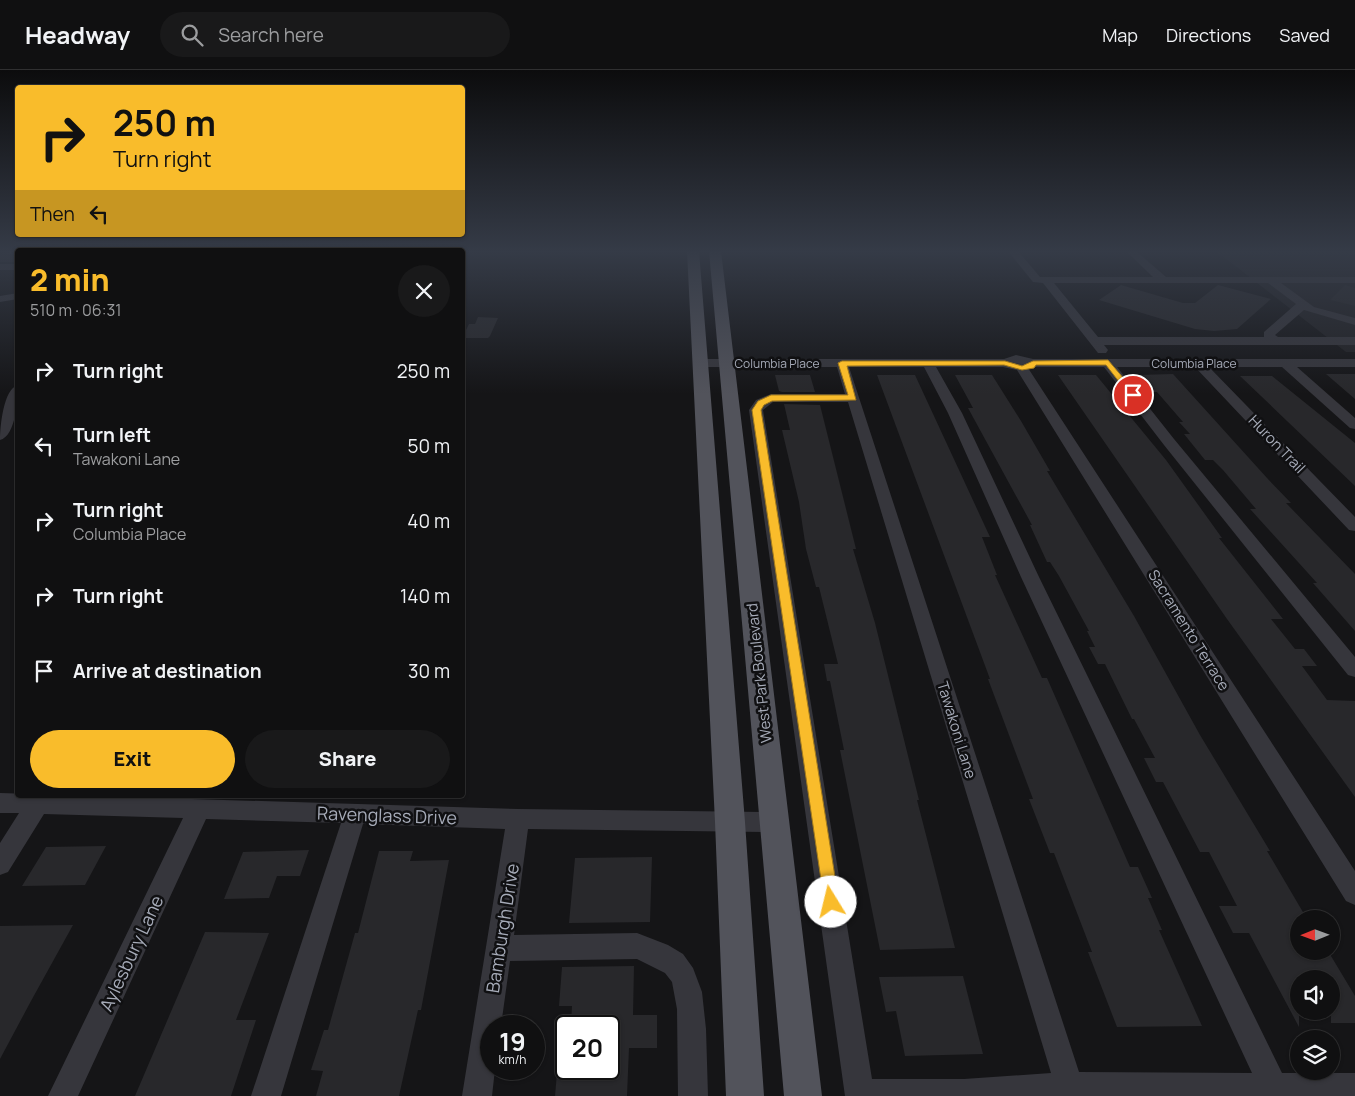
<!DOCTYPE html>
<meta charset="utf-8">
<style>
body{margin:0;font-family:Manrope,sans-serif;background:#19191a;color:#f1f3f6;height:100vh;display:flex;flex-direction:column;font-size:19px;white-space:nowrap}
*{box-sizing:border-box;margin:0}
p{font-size:16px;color:#9c9d9f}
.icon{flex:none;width:28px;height:28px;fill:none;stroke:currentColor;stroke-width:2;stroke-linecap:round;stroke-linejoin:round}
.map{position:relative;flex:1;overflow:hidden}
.side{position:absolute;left:15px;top:178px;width:450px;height:550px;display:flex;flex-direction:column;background:#101011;border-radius:5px;box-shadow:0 1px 4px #0004,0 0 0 1px #303031}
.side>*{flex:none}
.hud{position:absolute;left:15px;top:15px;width:450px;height:152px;border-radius:5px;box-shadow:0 1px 4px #0004,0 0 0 1px #303031;background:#f9bc2b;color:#111;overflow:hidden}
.needle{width:32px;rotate:269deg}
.controls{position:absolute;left:1290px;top:840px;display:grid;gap:10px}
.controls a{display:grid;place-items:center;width:50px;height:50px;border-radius:50%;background:#101011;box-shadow:0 1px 4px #0004,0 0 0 1px #303031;font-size:25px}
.speed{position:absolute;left:480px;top:945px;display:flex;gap:10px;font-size:25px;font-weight:700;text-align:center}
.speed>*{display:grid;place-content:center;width:65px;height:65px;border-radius:50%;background:#101011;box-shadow:0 1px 4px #0004,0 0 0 1px #303031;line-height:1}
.speed small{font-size:12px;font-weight:400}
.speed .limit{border:2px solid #111;border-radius:8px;background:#fff;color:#111}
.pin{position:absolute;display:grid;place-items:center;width:42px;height:42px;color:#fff;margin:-21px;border:2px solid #fff;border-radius:50%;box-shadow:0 1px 5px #0007}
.me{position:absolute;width:55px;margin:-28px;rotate:351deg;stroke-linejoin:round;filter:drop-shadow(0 0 4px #0008)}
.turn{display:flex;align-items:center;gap:18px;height:105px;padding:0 15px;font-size:22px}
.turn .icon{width:65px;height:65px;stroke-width:2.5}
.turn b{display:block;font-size:35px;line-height:42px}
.then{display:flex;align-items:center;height:48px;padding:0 15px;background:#0003;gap:10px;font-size:19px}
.round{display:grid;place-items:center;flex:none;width:52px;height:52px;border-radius:26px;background:#19191a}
.head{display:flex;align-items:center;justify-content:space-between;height:85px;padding:0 15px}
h1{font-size:30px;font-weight:800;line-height:38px;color:#f9bc2b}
.primary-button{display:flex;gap:10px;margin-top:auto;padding:10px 15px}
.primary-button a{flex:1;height:58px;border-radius:30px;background:#f9bc2b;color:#111;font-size:20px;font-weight:800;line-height:58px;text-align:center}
.primary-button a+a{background:#19191a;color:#f1f3f6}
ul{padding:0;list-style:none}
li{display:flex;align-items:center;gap:15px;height:75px;padding:0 15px}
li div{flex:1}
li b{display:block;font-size:19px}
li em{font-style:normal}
header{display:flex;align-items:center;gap:30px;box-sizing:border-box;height:70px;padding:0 25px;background:#101011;border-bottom:1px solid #303031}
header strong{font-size:24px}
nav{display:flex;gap:28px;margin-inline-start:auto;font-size:18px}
.search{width:350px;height:45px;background:#19191a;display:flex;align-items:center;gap:12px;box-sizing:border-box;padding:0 18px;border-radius:28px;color:#9c9d9f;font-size:19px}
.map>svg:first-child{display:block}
.built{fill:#212124}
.building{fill:#28282b}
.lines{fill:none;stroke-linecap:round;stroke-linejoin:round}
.minor{fill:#36363c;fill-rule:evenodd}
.major{fill:#52535b;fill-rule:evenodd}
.route{fill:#f9bc2b;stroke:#a27a1c}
.labels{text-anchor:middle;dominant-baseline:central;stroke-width:5;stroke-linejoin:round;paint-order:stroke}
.far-street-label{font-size:12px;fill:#a6abb8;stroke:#101012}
.street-label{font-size:15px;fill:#a6abb8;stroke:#101012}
.near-street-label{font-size:18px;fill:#a6abb8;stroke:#101012}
</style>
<header>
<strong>Headway</strong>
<div class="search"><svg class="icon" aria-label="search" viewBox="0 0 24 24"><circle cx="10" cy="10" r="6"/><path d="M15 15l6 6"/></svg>Search here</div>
<nav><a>Map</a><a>Directions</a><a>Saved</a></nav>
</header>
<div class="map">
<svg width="1355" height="1026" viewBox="0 0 1355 1026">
<rect width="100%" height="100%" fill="#151517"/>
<!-- built -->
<path class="built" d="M1216,181H1355V282H1346Z"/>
<!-- building -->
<path class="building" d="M15,181L18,192H0V184Z
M1121,215L1183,233H1195L1218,215L1271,229L1237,259L1214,261L1195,259L1099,230Z
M1345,215L1355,218V236L1330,230Z
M478,247L498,248L490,266L488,268H462L469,254H475Z
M1173,304L1267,408L1291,433H1286L1355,504V561L1313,513H1317L1250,439H1256L1223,400L1213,390H1205L1184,364H1190L1179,352H1183L1157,322H1153L1137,305Z
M1326,304H1355V329Z
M775,305H810L815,322H782L779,321Z
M877,305H915L990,467H982L997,505H995L1042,608H1047L1130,797H1138L1152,828H1148L1162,860H1159L1202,956L1117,957L1088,882H1092L1054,783H1050L1029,729H1033L988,609H990Z
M955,305H992L1021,351L1050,401H1047L1134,546L1200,665L1270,781H1267L1307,849H1299V882L1328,881L1355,926V953H1331V909H1299V957L1249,863H1233L1219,836H1237L1209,782H1200L1163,712H1156L1144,688H1155L1134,649H1132L1105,594H1098L1089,577H1095L1087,561H1089L1059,506L1050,492H1047L1030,455H1032L968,338H973Z
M1058,305H1096L1166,390L1222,468H1219L1283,549H1271L1295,579H1304L1317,596H1302L1327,630L1355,631V727L1227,549Z
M1240,306H1272L1355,373V416Z
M784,334L820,335L856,479H853L875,553L919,730H917L955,878L880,880L840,680H844L830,611H827L824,594H838L819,517H816L806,479L799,432L782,360H790Z
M106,776L85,815L22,816L46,777Z
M309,780L300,806H277L269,828L224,829L243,782Z
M379,781H413L410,791L449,790L421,940H418L399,1026H316L323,1001L311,1000L324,960H328L355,863H358Z
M652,787L650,852L569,853L575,788Z
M73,855L31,931L0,989V856Z
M205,862L269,863L236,950H256L231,1026H135Z
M634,896L633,945H657V978H629L627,1026H555L557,1003H609V956H571L572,936H559L562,897Z
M963,906L983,984L905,986L896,941L886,942L879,907Z"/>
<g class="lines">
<!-- minor -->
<path class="minor" d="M1008,181H1018L1040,207H1153L1126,181H1136L1166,207H1355V213H1281L1314,237L1355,248V255L1304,240L1275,265L1278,267H1355V275H1104L1108,280L1106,283H1098L1043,213L1033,212ZM1054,213H1268L1296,234L1264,262V267H1098Z
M0,194H18V200H0Z
M18,223V229L0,232V226Z
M1016,285L1033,289H1355V297H1297L1355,348V359L1350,358L1282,297H1209L1355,447V461L1349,460L1195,297H1117L1174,369L1355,587V607L1348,605L1164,375L1104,297H1033L1017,293H1016L1026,295L1028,298L1355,801V835L1346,831L1017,300L1003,297H936L962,343L1039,507L1282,1003H1355V1026H845L749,340L756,330L771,324H845L837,297H699L693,293L699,289H1004ZM849,297H924L948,343L1021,507L1252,1003L1079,1002ZM773,332H848L1051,1003L964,1009H872L763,340Z
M18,315C18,329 16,366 0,370C0,358 3,319 18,315Z
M0,723L518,739L774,742L782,745L785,752L782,759L774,762L528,759L514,865L637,863L668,875L683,884L693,898L702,922L706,959L708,1026H678L677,939L672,912L665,903L637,889L510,891L501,956H491V999H495L492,1026H462L505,759L363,754L281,1026H251L341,753L206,749L78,1026H48L183,748L44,744L8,802L0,805V773L19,743H0Z"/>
<!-- major -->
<path class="major" d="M687,181H699L745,752L764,1026H726L715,752Z
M709,181H721L822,1026H784Z"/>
</g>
<!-- sky -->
<linearGradient id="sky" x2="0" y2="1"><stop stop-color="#0c0c0d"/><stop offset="0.56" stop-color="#353b47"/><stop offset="1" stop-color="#353b47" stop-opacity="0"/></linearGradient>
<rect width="1355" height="324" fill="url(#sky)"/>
<!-- route -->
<path class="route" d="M1108,290L1136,323V326H1130L1106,295H1036L1034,298L1022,300L1004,295L847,296L856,330L772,331L764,335L761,340L839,832L836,837L831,839L825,837L752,340L758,331L771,325H848L838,293L842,291H1005L1022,296L1033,291Z"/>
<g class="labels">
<!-- far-street labels -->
<g class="far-street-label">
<text x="777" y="293">Columbia Place</text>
<text x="1194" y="293">Columbia Place</text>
</g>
<!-- street labels -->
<g class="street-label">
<text transform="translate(1277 374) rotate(46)">Huron Trail</text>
<text transform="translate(1189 560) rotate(58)">Sacramento Terrace</text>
<text transform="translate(759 603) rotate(-96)">West Park Boulevard</text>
<text transform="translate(957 660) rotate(73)">Tawakoni Lane</text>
</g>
<!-- near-street labels -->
<g class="near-street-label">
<text transform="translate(387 745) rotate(2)">Ravenglass Drive</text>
<text transform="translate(502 858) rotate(-81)">Bamburgh Drive</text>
<text transform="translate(131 883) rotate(-65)">Aylesbury Lane</text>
</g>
</g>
</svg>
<div class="controls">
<a><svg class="needle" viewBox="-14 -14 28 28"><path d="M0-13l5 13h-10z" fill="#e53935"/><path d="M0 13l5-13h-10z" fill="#9c9d9f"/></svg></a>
<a><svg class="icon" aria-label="sound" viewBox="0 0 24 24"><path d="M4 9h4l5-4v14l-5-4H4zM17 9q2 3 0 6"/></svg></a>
<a><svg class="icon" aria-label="layers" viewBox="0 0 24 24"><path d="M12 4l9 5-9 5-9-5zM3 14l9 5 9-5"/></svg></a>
</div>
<div class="speed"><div>19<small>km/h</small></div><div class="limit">20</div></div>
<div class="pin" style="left:1133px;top:325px;background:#d93025"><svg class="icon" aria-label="arrive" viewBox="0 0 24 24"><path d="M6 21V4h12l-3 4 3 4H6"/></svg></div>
<svg class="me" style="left:831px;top:832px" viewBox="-20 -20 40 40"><circle r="19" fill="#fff"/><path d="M0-13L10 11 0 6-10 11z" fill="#f9bc2b"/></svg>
<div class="hud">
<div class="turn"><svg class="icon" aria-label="right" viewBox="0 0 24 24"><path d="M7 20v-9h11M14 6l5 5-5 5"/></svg><div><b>250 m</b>Turn right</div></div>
<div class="then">Then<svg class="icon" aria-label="left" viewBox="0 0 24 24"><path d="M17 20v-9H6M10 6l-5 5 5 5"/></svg></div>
</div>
<section class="side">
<div class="head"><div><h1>2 min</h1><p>510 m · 06:31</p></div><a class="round"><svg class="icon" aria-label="close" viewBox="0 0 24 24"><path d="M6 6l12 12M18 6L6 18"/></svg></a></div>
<ul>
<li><svg class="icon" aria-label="right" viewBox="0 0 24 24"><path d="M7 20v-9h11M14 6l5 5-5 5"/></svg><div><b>Turn right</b></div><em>250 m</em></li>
<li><svg class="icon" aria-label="left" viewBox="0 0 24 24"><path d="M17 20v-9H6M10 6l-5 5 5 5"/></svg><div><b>Turn left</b><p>Tawakoni Lane</p></div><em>50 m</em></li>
<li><svg class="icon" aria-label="right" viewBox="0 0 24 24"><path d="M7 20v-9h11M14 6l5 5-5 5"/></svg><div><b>Turn right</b><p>Columbia Place</p></div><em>40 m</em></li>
<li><svg class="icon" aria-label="right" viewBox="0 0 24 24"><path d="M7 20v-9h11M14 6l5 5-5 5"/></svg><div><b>Turn right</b></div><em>140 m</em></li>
<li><svg class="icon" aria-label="arrive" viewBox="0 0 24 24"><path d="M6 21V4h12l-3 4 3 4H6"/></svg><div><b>Arrive at destination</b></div><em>30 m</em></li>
</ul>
<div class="primary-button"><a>Exit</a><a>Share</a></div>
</section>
</div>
